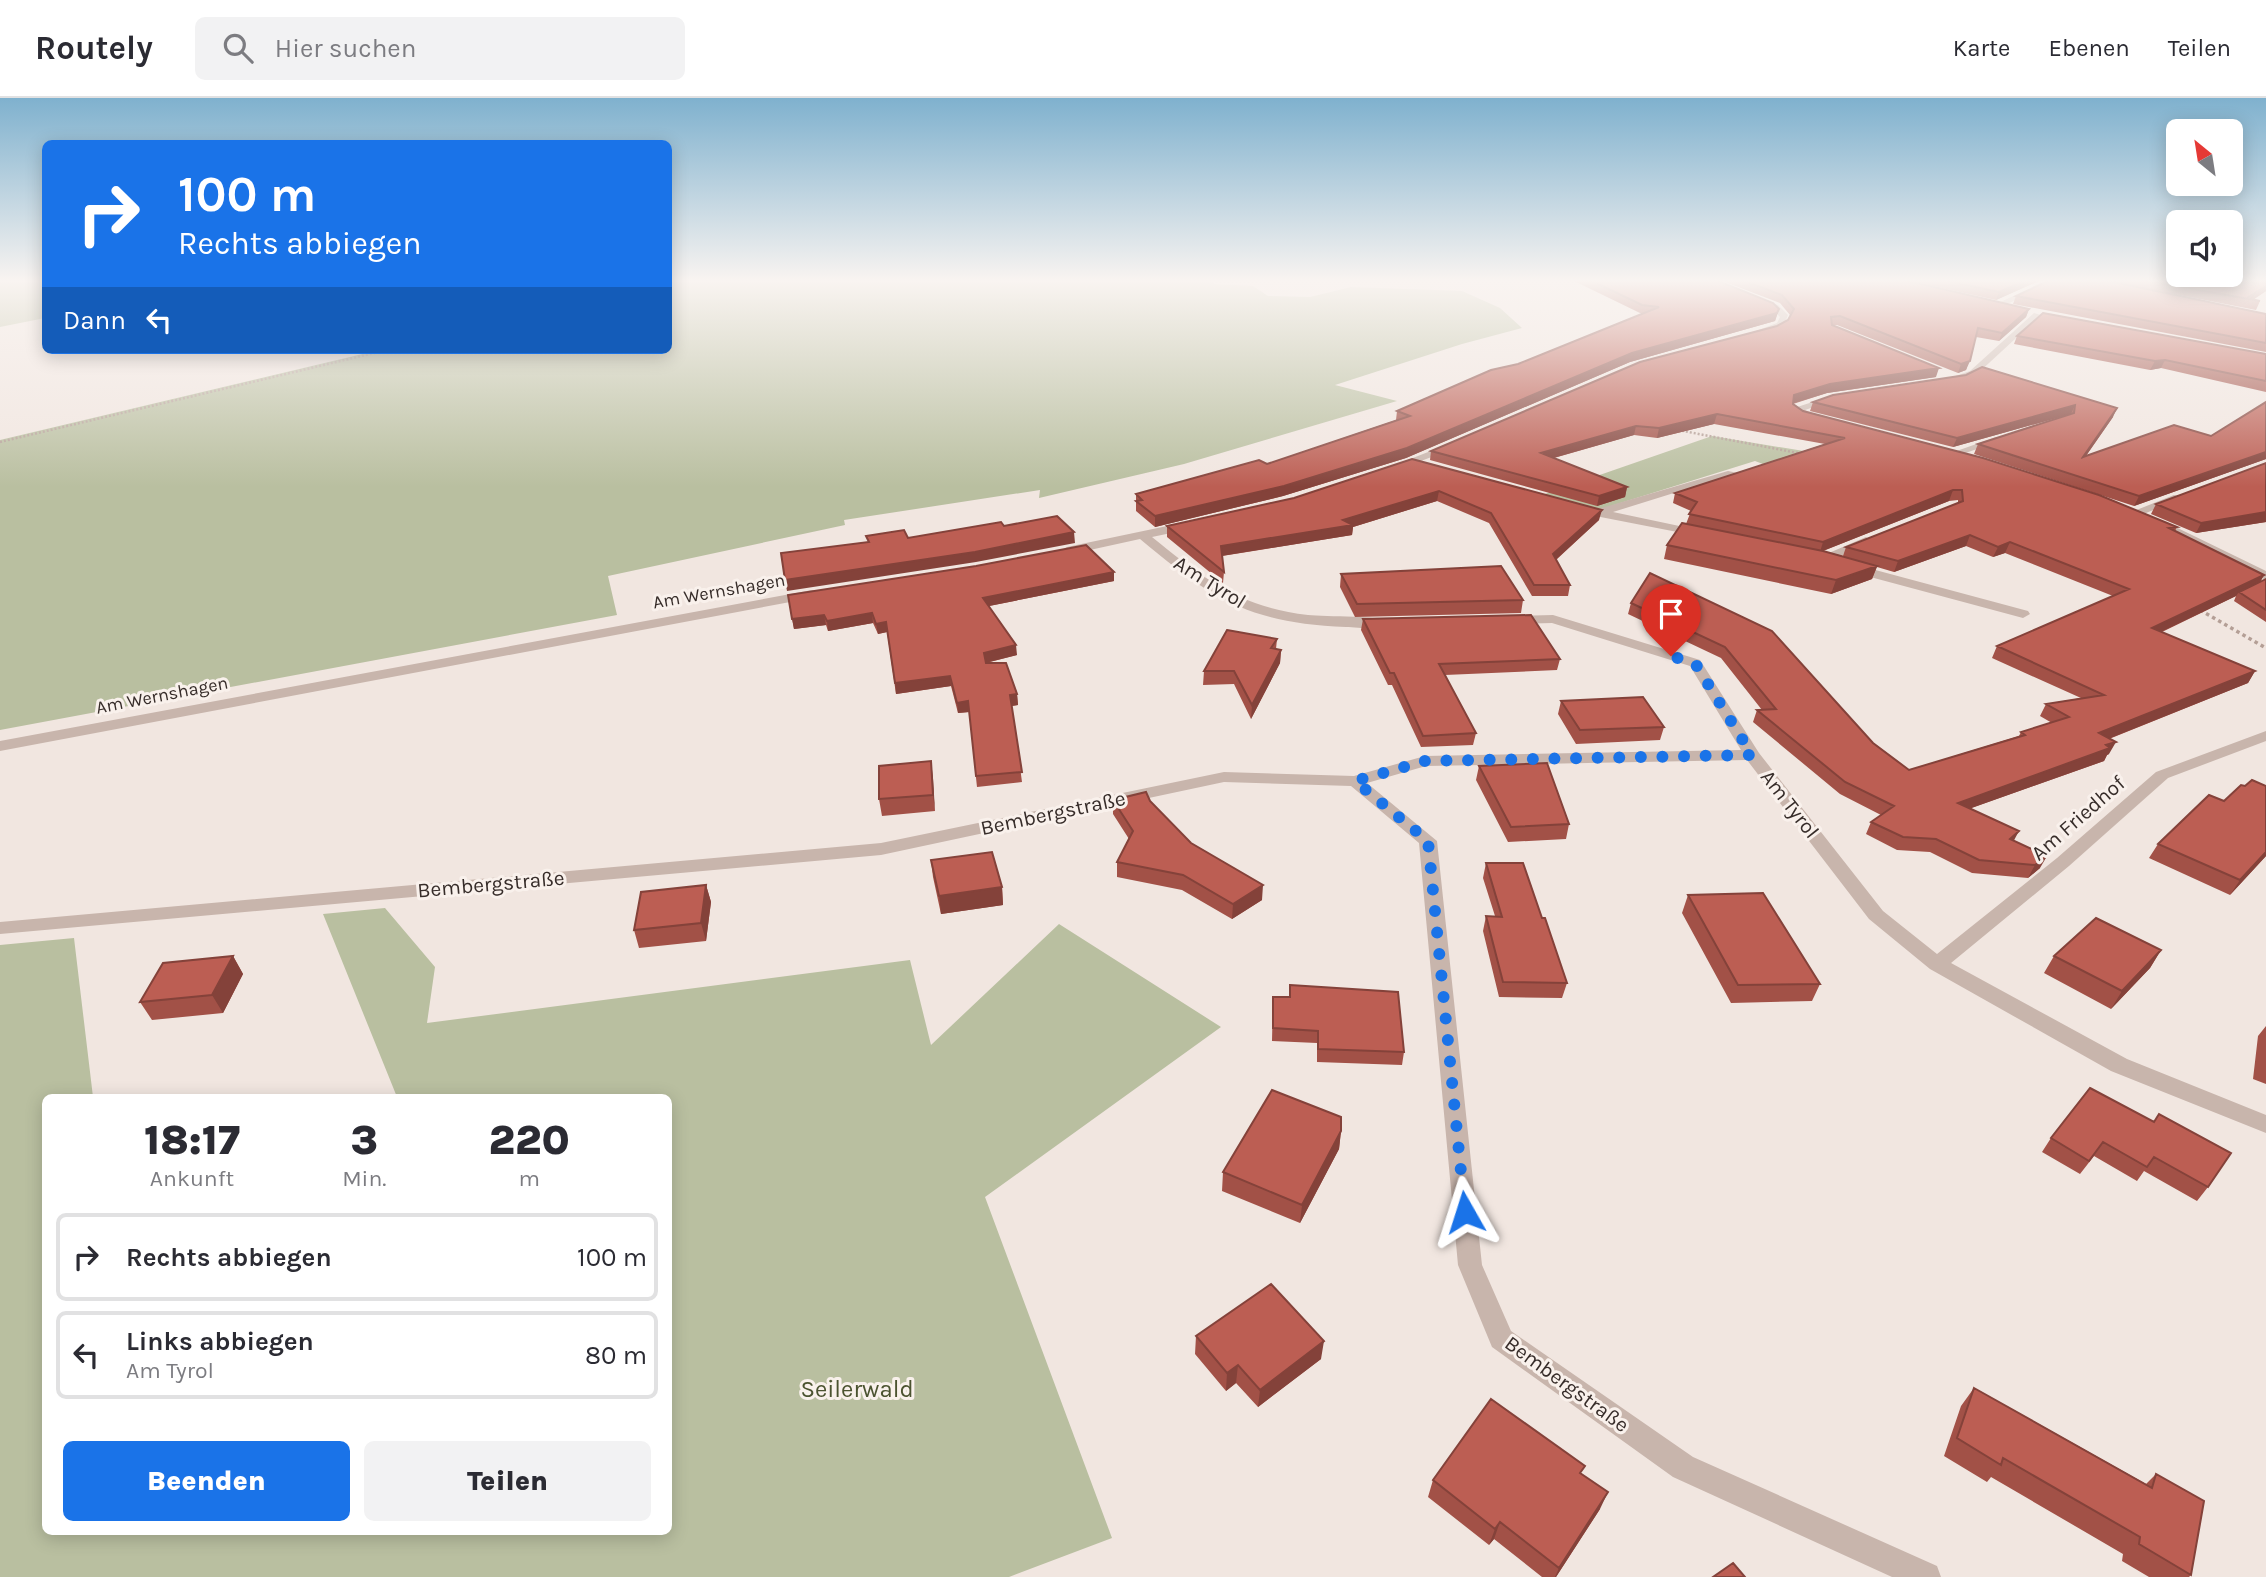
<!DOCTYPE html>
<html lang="de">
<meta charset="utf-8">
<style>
body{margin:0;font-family:Karla,sans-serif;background:#f2f2f3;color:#2b2b33;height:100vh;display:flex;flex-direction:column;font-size:26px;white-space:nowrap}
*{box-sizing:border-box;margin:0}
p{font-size:23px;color:#7c7c81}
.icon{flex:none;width:38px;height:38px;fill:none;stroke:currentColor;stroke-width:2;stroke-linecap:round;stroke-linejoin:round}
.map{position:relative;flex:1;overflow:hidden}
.sheet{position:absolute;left:42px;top:996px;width:630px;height:441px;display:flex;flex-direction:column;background:#fff;border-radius:10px;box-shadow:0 4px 18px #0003}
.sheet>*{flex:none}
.banner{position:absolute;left:42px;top:42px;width:630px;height:214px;border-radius:10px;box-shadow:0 4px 18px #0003;background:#1a73e8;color:#fff;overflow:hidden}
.needle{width:46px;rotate:330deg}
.fabs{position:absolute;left:2166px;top:21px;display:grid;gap:14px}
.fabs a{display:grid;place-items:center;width:77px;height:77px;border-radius:10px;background:#fff;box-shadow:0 4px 18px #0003;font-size:35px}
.pin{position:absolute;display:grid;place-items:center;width:60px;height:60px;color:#fff;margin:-72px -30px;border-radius:50% 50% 50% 0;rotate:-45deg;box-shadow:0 0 7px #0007}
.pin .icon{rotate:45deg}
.me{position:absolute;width:77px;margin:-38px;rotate:354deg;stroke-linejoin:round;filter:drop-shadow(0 0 5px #0008)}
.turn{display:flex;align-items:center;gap:24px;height:147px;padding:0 21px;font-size:32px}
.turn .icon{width:91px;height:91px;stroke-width:2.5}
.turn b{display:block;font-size:49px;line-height:60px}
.then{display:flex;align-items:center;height:66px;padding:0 21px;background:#0003;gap:14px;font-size:26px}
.eta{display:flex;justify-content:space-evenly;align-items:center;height:119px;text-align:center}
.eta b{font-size:42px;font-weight:800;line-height:49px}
.action{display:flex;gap:14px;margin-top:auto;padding:14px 21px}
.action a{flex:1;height:80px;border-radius:10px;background:#1a73e8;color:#fff;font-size:28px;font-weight:800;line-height:80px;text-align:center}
.action a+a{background:#f2f2f3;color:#2b2b33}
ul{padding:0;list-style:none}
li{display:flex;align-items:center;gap:21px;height:88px;margin:0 14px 10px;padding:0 7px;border:4px solid #e1e1e2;border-radius:10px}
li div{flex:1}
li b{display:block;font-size:26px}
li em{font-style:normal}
header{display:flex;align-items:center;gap:42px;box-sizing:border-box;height:98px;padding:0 35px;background:#fff;border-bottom:2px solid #e1e1e2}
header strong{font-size:33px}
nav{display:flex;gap:38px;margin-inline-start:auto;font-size:24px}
.search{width:490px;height:63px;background:#f2f2f3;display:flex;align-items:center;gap:18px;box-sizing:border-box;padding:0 24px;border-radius:10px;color:#7c7c81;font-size:26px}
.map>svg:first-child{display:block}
.green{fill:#b9bfa0}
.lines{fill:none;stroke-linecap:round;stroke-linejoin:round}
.path-far1{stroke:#b49f96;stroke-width:2.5;stroke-dasharray:2 2;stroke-linecap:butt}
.path{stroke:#b49f96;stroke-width:3.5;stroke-dasharray:3.5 3.5;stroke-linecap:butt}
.minor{fill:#c8b5ac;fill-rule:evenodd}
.wall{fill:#a25147;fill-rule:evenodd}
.shaded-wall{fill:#84423a}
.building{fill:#bc5e53;stroke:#84423a;stroke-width:2}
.route{stroke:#1a73e8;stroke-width:12;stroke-dasharray:0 21.6}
.labels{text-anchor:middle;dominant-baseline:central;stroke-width:6;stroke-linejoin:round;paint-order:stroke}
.far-street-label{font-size:18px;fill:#372d2a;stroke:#f9f1ec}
.street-label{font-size:21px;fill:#372d2a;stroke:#f9f1ec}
.near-park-label{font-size:24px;fill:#4b5330;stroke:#f9f1ec}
</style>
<header>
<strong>Routely</strong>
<div class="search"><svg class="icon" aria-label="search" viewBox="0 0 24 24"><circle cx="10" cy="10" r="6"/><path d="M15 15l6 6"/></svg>Hier suchen</div>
<nav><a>Karte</a><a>Ebenen</a><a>Teilen</a></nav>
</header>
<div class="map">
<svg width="2266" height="1479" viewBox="0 0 2266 1479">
<rect width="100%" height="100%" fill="#f1e6e0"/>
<!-- green -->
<path class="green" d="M0,182H45V220L0,229Z
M669,182H1211L1215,186L1253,188L1268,198L1310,199L1351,189L1462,193L1500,210L1522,230L1462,246L1335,287L1397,303L1184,366L1039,400L1040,392L844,422L845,427L608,478L617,517L0,632V342L379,252H668Z
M1712,338L1822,356L1837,394L1755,363L1598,412L1542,397Z
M385,810L435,869L427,925L910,862L931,947L1059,826L1221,929L985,1099L1112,1440L1009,1479H0V847L74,840L93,999H46V1433H668V999H397L323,816Z"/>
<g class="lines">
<!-- path-far1 -->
<path class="path-far1" d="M1678,332L1803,356
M0,344L387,252"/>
<!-- path -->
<path class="path" d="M2200,512L2266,550"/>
<!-- minor -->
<path class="minor" d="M2047,182H2057L1999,210L1992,208Z
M1756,200L1778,207L1788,217L1783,229L1756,237V233L1777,225L1780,219L1772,211L1756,204Z
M2034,215L2041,217L1976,277L1953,283V279L1970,273Z
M1831,298L1840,300L1805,312L1816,318V322H1808L1791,311Z
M1996,339L2005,341L1960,357L1951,355Z
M1451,345L1456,348L1455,350L1400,371L1390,369Z
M1728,373L1738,375L1613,414L1703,433V439L1580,415L1574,411L1580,407L1598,411Z
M2174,397L2184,399L2139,418L2129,415Z
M2149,420H2157L2266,473V482L2149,426Z
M1191,423L1195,424V430L1152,439C1202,480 1242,510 1308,517C1325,519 1384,517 1393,525C1383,534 1359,529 1346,529C1250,525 1213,502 1140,441L1067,457L1061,453L1067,449Z
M1866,439L1872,443L1870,446L1826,464L1815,461Z
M1853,466L2028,513L2030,516L2023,520L1848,473L1847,470Z
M812,492L817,493V499L0,653V643Z
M1553,517L1700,562L1759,655L1883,813L1937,856L2057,760L2156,674L2266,633V643L2168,680L2069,768L1951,865L2127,961L2266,1017V1035L2111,973L1930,871L1869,821L1747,662L1426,668L1367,685L1437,743L1482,1167L1511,1233L1693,1359L1937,1468L1941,1479H1892L1673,1379L1492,1249L1458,1167L1419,745L1351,688L1224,684L881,757L0,836V824L881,745L1224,674L1354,678L1425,658L1741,652L1690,568L1552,525L1512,526L1505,522L1512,518Z"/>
</g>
<!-- wall -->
<path class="wall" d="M1572,182H1716L1779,211L1775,223L1630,264L1406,360L1283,398L1155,429L1136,413V396L1267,366L1396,322L1397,313L1518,266L1644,215H1640Z
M1720,182H1904L2029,211L2026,219L1999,243L1976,239L1966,272L1958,275L1837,227H1832L1936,279L1827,295L1793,306L1803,313L2177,429L2175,433L2264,477L2260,484L2266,481V524L2234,503L2236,498L2162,534L2255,573L2248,585L2109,641V656L2107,657L2104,663L1971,710L2014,743L2040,770L2028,780L1972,775L1930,754L1897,752L1866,736L1871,724L1881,717L1840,696L1753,624L1757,612H1762L1721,560L1628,516L1631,505L1650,475L1909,672L2019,638L2021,634L2052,625L2040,618L2046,606L2081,600L1992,560L1997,548L2113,498L2005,455L1993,459L1966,448L1894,474L1877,469L1872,481L1831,496L1664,461L1667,447L1686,426L1691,413L1673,405L1675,395L1825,346L1714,326L1657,340L1634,337L1554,360L1627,389L1625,399L1597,408L1430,362L1431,353L1777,228L1788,222L1790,217L1780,205ZM1958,402V405L1846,449L1843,458L1823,453L1949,403Z
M1906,182H2041L1996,202Z
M2050,182H2167L2266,193L2253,202L2260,203L2256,212L2169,195L2266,216V254L2013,206L2016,198Z
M2017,238L2266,256V294L2161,270L2150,272L2014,246Z
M1966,277L2113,319L2086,358L2211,338L2266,304V361L2134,408L1974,356L1978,346L2071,316L1953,349L1810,313L1813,304Z
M1412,361L1599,422L1556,462L1570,487L1568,498H1532L1489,425L1437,403L1353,429L1352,437L1222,458L1224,474L1223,485L1167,439V428L1294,400Z
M2266,365V424L2196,435L2151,416L2156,406Z
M1114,474V483L989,508L1017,557L986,565L1017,596L1018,607L1012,608L1022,684L977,689L969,614L958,615L951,588L896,596L887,534L878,536L873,525L828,533L826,527L794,531L788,497Z
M1341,476L1523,502L1521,515L1355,519L1340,489Z
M1363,521L1560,561L1557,572L1445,577L1476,635L1473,647L1421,649L1392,587H1388L1361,532Z
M1277,541L1276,551L1281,552L1280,565L1251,621L1234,586L1203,587L1204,573Z
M1561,603L1664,629L1660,642L1576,646L1558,616Z
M931,663L935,713L882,718L879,701Z
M1479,668L1569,726L1566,741L1508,744L1476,682Z
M2266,688V758L2230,797L2149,760L2158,746L2224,703Z
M1113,702L1150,703L1191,745L1262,802L1232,821L1182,792L1117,779V764L1129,741L1113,716Z
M931,762L1002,789L1003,807L941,816L933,779Z
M1486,765L1542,820L1567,885L1562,900L1499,899L1483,833L1486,818H1495L1483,780Z
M706,787L711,804L706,843L639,850L634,832Z
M1688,797L1820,886L1812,903L1731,905L1682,815Z
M2161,852L2150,870L2111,911L2044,875L2054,858Z
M233,858L243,876L223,915L152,922L140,904Z
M1290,887L1404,954L1402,967L1317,964V945L1272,943L1273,899H1289Z
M2266,928V986L2253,981L2258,938Z
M2090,990L2208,1089L2197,1103L2144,1073L2137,1083L2094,1058L2080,1076L2042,1054L2051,1040Z
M1341,1033L1339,1051L1300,1125L1222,1093L1223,1074Z
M1196,1238L1321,1261L1258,1309L1236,1285L1226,1293L1195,1256Z
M1974,1290L2146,1386L2156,1376L2191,1477L2189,1479H2149L2122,1463L2123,1456L1991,1379L1987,1384L1944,1358L1961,1308Z
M1581,1376L1600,1411L1556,1479H1542L1494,1441L1489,1447L1428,1399L1433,1382Z"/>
<!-- shaded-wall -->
<path class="shaded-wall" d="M2027,182H2041L1996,202L1999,194Z
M2266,188V193L2252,202L2247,201Z
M1779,211L1775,223L1630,264L1406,360L1283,398L1155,429V418L1632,255Z
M2029,211L2026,219L1999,243L2002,235Z
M2165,262L2161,270L2150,272L2155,263Z
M1970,263L1966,272L1958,275L1961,266Z
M1939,270L1936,279L1827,295L1791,306L1794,297L1830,286Z
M2075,307L2071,316L1953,349L1957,340Z
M2117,310L2113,319L2078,369L2083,359Z
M1717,316L1714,326L1657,340L1659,330Z
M1636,328L1634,337L1539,364L1541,355Z
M2266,354V361L2134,408L2139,398Z
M1627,389L1625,399L1597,408L1599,398Z
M1953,392L1949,403L1820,454L1823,444Z
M1439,393L1437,403L1353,429L1352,437L1221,458V448L1343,422Z
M1602,412L1599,422L1550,467L1553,456Z
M2266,414V424L2196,435L2201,425Z
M1074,434L1075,445L976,464L787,493L785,482Z
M1970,437L1966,448L1894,474L1898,463Z
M2010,444L2005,455L1993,459L1998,449Z
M1877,468L1872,481L1831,496L1836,482Z
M1114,474V483L984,509L983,500Z
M2264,477L2258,488L2239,494L2236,498L2146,541L2152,530Z
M872,515L873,525L828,533L827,523Z
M824,517L826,527L794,531L792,521Z
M886,524L887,534L878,536L876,526Z
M1016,547L1017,557L985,565L984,555Z
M1281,552L1280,565L1251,621L1252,607Z
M2255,573L2248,585L2093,647L2099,635Z
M950,578L951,588L896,596L895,585Z
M1017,596L1018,607L1011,608L1010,597Z
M968,603L969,614L958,615L957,605Z
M2116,644L2109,656L2107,657L2104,663L1952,717L1958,705Z
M931,663L933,680L935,713L933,697Z
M2019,733L2012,746L2010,741Z
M2266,754V758L2230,797L2240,782Z
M2047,758L2040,770L2028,780L2035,767Z
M706,787L711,804L706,843L701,825Z
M1263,787L1262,802L1232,821L1233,806Z
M1002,789L1003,807L941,816L939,798Z
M2161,852L2150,870L2111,911L2122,893Z
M233,858L243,876L223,915L212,897Z
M1341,1033L1339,1051L1300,1125L1302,1107Z
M1324,1243L1321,1261L1258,1309L1260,1292Z
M1238,1267L1236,1285L1226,1293L1227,1275Z
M1608,1394L1600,1411L1556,1479H1555L1559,1470Z
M1500,1424L1494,1441L1489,1447L1495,1431Z"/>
<!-- building -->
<path class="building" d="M1590,182H1716L1773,205L1779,211L1777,215L1632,255L1407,350L1284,388L1155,418L1136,403L1142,402L1136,396L1259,362L1267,366L1410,318L1397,313L1491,272L1518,266L1659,209L1642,207Z
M1742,182H1904L2029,211L2002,235L1978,230L1970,263L1961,266L1840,218L1831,219L1832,227L1939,270L1830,286L1794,297L1793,306L1803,313L1983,360L2099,397L2177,429L2169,430L2264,477L2152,530L2255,573L2099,635L2116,644L2106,647L2110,650L1958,705L2019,733L2010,741L2047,758L2035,767L1979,762L1936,741L1903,739L1871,724L1894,708L1845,684L1757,612L1776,611L1725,549L1631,505L1650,475L1772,533L1873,645L1909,672L2025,637L2021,634L2069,619L2046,606L2104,597L1997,548L2129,491L2010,444L1998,449L1970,437L1898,463L1846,449L1963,403L1962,392H1953L1823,444L1689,416L1697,404L1675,395L1845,340L1717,316L1659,330L1636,328L1541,355L1627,389L1599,398L1431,353L1640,264L1777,228L1788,222L1794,211L1782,197Z
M1943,182H2027L1999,194Z
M2050,182H2104L2266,216V245L2016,198Z
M2142,182H2261L2266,183V188L2247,200L2260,203Z
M2043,215L2266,256V283L2165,262L2155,263L2017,238Z
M1982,269L2117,310L2083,359L2174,327L2211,338L2266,304V354L2139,398L1978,346L2074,315L2075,307L1957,340L1813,304L1833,297L1966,277Z
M1412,361L1602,412L1553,456L1570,487H1534L1491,415L1439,393L1343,422L1353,427L1221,448L1224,474L1167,428L1294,400Z
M2266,365V414L2201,425L2156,406Z
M1057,418L1074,434L975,454L785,482L781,455L869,444L866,438L904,432L908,440L1001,424L1004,428Z
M1682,425L1823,453L1877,468L1836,482L1667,447Z
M1086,447L1114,474L983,500L1016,547L984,555L986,565H1006L1017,596L1010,597L1022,674L976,678L968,603L957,605L950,578L895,585L886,524L876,526L872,515L827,523L824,517L792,521L788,497L976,468Z
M1501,468L1523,502L1357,506L1341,476Z
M2266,481V512L2239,494Z
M1531,517L1560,561L1439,566L1476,635L1423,638L1394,575H1390L1363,521Z
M1227,532L1277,541L1271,550L1281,552L1252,607L1234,573H1204Z
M1643,599L1664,629L1580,632L1561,603Z
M931,663L933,697L879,701V668Z
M1547,665L1569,726L1511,729L1479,668Z
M2252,682L2266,688V754L2240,782L2158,746L2209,697L2224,703L2241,687L2245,688Z
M1146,694L1150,703L1191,745L1263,787L1233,806L1183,777L1117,764L1133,733L1113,702Z
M992,754L1002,789L939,798L931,762Z
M1486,765H1523L1542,820H1545L1567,885L1503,884L1486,818L1502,819Z
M706,787L701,825L634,832L641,794Z
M1763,795L1820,886L1738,887L1688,797Z
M2096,820L2161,852L2122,893L2054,858Z
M233,858L212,897L140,904L163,865Z
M1290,887L1398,894L1404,954L1318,951V933L1273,930V899H1290Z
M2090,990L2154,1024L2159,1016L2231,1055L2208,1089L2154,1059L2147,1069L2103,1044L2089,1063L2051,1040Z
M1272,992L1341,1019V1033L1302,1107L1223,1074Z
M1271,1186L1324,1243L1260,1292L1238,1267L1227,1275L1196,1238Z
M1974,1290L2152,1390L2156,1376L2204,1403L2191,1477L2139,1446L2140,1439L2003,1360L2001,1367L1957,1340Z
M1491,1301L1585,1368L1580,1375L1608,1394L1559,1470L1500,1424L1495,1431L1433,1382Z
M1733,1465L1745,1479H1713Z"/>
<!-- sky -->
<linearGradient id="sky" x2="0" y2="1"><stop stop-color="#7fb1ce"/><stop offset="0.47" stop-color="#f9f4f1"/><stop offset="1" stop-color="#f9f4f1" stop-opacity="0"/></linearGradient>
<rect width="2266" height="389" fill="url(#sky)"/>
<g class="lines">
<!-- route -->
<path class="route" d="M1465,1114L1428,743L1355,683L1425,663L1752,657L1695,565L1671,558"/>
</g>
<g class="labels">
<!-- far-street labels -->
<g class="far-street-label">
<text transform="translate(719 493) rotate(-10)">Am Wernshagen</text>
<text transform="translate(162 597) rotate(-11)">Am Wernshagen</text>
</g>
<!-- street labels -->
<g class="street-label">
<text transform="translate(1210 484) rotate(32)">Am Tyrol</text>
<text transform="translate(1790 706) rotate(52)">Am Tyrol</text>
<text transform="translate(1053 715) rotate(-12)">Bembergstraße</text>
<text transform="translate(2078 720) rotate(-41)">Am Friedhof</text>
<text transform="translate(491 786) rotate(-5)">Bembergstraße</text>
<text transform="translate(1567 1286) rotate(36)">Bembergstraße</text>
</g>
<!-- near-park labels -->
<g class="near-park-label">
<text x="857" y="1291">Seilerwald</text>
</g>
</g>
</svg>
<div class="fabs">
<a><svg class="needle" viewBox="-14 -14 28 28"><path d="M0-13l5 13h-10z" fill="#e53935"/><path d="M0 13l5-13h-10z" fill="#7c7c81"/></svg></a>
<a><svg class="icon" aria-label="sound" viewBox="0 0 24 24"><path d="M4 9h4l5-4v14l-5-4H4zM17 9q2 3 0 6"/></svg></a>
</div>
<div class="pin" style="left:1671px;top:558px;background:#d93025"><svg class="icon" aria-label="arrive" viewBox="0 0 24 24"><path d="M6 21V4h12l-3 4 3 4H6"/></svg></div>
<svg class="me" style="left:1465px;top:1114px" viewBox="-20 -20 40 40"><path d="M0-17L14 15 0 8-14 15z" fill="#1a73e8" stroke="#fff" stroke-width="4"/></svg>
<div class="banner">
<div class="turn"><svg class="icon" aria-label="right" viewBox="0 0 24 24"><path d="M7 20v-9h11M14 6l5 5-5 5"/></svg><div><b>100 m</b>Rechts abbiegen</div></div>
<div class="then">Dann<svg class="icon" aria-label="left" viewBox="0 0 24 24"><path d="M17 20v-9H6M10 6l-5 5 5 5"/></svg></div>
</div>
<section class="sheet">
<div class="eta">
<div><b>18:17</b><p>Ankunft</p></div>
<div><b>3</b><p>Min.</p></div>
<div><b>220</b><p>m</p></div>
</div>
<ul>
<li><svg class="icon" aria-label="right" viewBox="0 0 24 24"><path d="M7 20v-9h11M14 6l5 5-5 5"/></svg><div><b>Rechts abbiegen</b></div><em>100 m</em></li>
<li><svg class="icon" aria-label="left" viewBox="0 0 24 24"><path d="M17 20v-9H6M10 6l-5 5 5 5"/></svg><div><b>Links abbiegen</b><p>Am Tyrol</p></div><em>80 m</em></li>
</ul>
<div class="action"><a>Beenden</a><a>Teilen</a></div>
</section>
</div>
